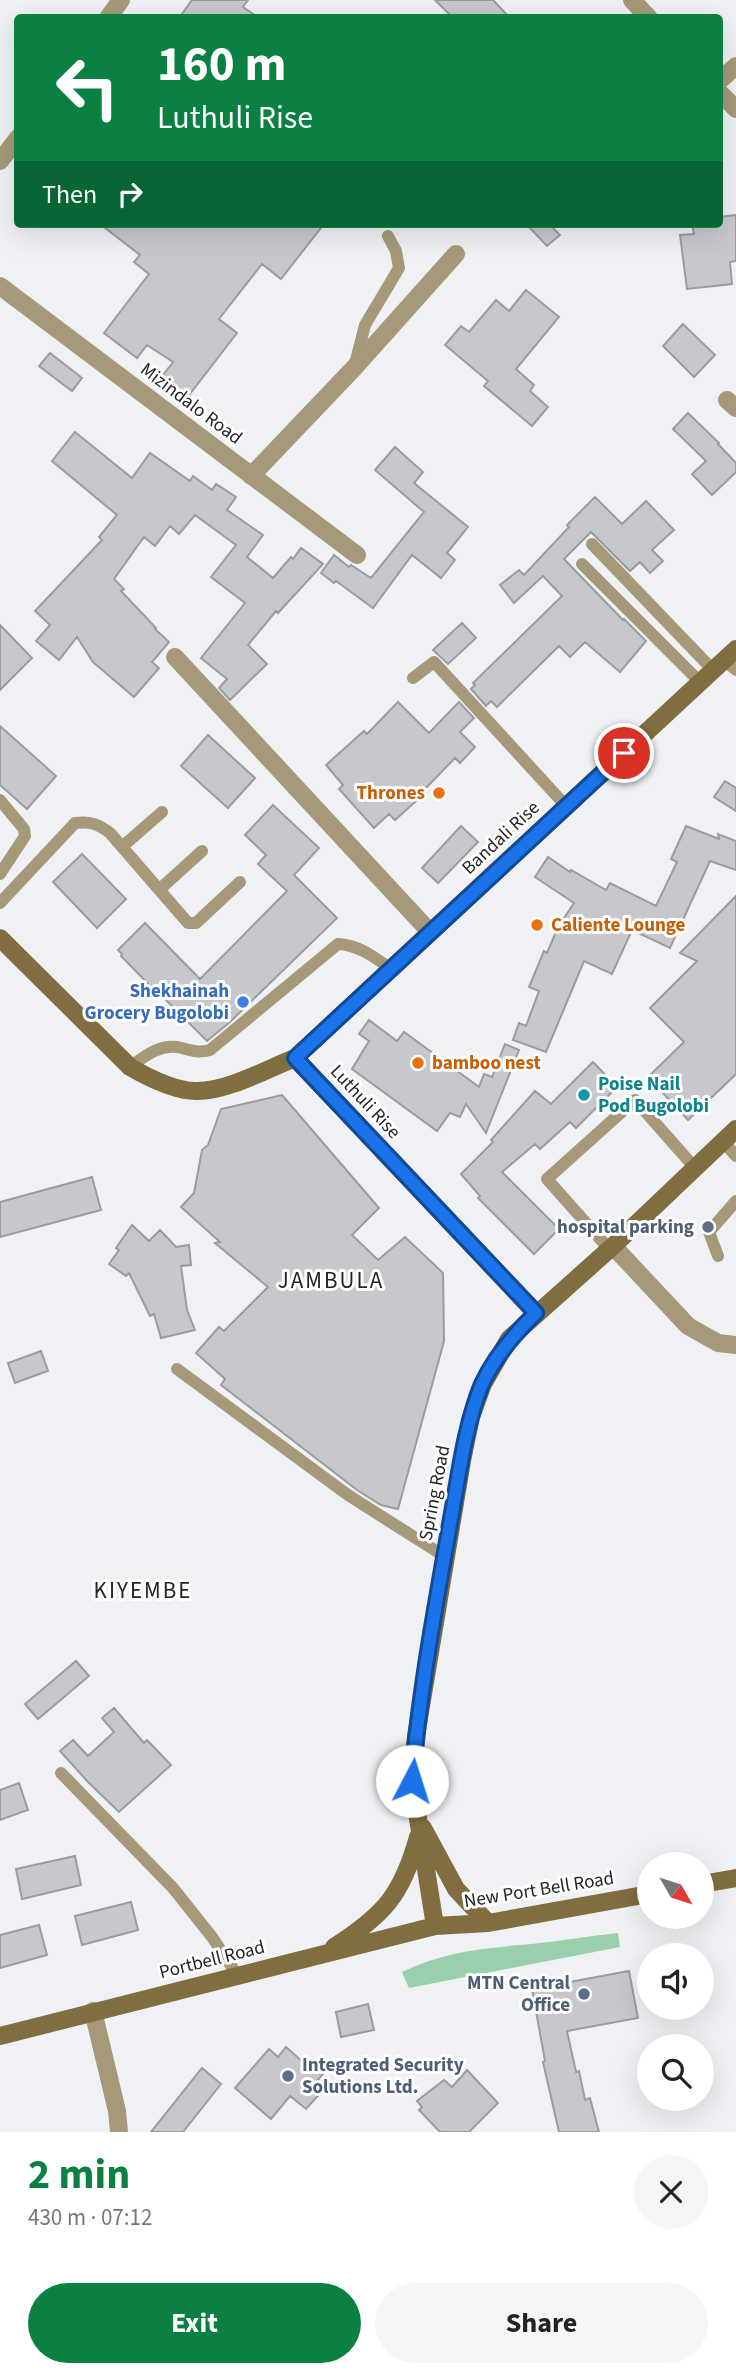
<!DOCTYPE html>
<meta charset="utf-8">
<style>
body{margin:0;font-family:"Source Sans 3",sans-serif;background:#f6f6f6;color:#222;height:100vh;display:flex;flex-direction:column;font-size:26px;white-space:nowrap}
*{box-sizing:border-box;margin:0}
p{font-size:23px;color:#767676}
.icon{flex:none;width:38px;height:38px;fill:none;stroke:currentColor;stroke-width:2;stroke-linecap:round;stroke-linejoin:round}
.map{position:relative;height:2132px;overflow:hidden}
.drawer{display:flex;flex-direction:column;background:#fff;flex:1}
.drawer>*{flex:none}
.top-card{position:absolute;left:14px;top:14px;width:709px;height:214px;border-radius:7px;box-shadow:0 7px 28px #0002;background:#0b8043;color:#fff;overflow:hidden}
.needle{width:46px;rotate:129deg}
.controls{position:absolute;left:637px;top:1852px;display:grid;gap:14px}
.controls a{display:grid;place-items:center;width:77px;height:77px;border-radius:50%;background:#fff;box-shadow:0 7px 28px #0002;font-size:35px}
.pin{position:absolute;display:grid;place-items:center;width:60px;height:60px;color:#fff;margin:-30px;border:4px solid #fff;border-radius:50%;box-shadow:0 2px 7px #0007}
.me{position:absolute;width:77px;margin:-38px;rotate:5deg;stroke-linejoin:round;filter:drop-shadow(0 0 5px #0008)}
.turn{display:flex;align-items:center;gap:24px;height:147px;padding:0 28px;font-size:32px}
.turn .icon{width:91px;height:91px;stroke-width:2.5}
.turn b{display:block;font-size:49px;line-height:60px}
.then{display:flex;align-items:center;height:66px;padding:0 28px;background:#0003;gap:14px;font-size:26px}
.round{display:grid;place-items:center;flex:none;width:74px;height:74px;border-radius:37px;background:#f6f6f6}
.headline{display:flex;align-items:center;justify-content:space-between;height:119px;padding:0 28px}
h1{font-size:42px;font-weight:700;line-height:52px;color:#0b8043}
.action{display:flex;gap:14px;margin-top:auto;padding:14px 28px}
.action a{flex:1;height:80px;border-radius:42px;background:#0b8043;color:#fff;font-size:28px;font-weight:700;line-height:80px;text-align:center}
.action a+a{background:#f6f6f6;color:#222}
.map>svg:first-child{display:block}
.green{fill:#99cfac}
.building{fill:#c7c8cb;stroke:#9b9c9f;stroke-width:2}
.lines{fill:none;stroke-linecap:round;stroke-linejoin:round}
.lane{stroke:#a5997a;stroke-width:12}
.street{stroke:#a5997a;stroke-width:18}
.secondary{stroke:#816e40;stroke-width:18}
.route-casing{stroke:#114b97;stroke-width:18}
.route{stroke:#1a73e8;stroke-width:12}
.food-dot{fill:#e8710a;stroke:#fefeff;stroke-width:2.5}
.shop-dot{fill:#3f7fe0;stroke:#fefeff;stroke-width:2.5}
.culture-dot{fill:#0f9aa8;stroke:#fefeff;stroke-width:2.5}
.service-dot{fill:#5c6f8a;stroke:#fefeff;stroke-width:2.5}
.labels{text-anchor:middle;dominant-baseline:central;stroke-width:6;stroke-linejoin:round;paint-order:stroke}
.street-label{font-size:19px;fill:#232425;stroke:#fefeff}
.food-label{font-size:19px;font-weight:bold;fill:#c56008;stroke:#fefeff;text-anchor:start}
.shop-label{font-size:19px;font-weight:bold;fill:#366cbe;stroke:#fefeff;text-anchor:end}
.culture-label{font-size:19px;font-weight:bold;fill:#0d838f;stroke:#fefeff;text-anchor:start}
.service-label{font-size:19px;font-weight:bold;fill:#4e5e75;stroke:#fefeff;text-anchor:end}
.quarter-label{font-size:23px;letter-spacing:2px;fill:#232425;stroke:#fefeff}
</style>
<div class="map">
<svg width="736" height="2132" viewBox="0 0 736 2132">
<rect width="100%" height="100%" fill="#f0f1f4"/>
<!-- green -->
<path class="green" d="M618,1933L620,1947L409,1988L402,1972C446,1951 485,1948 532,1944C561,1941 589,1936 618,1933Z"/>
<!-- building -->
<path class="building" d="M192,0H248L243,7L259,18H179Z
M435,0H493L510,18H453Z
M736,215V261L730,262L732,284L687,289L680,235L694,234L692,224H719V217Z
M100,224H324L281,279L262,264L219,319L237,333L186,399L160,379L173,362L147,345L137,358L104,333L149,274L134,262L140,255Z
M526,224H549L560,235L547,246Z
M526,290L559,317L516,369L534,385L530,391L548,407L532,426L484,386L488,381L445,345L461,326L469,332L496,300L509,311Z
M683,324L715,355L694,377L663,346Z
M50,353L82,378L72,391L39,366Z
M688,413L719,443L718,444L736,463V472L712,495L692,474L706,461L673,429Z
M75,432L132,478L150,453L190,481L193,476L212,490L216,484L236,497L227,510L263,535L247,557L273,578L291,557L293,559L301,548L323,564L278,613L276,611L248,645L267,664L230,700L219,688L227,679L201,658L245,603L211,577L236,545L195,515L179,534L170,526L155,546L144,537L114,579L124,589L121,591L156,628L155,629L169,642L152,662L159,668L134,697L93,662L77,637L59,660L36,641L50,625L35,611L102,540L99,537L117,515L52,461Z
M395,447L423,472L414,483L468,527L447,553L455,560L441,578L412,555L373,608L336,581L334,583L321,573L334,555L349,567L351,565L371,578L424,512L375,470Z
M595,497L622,524L646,501L674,530L652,550L663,561L650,573L640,562L630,571L591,532L564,559L623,620L624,619L646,641L620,672L585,642L570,657L559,646L497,707L491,701L486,706L471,689L475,685L473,683L562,596L543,576L514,603L500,585L519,570L524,575L569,527L567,525Z
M462,623L476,638L448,664L433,650Z
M0,625L32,658L0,690Z
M398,702L429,733L459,702L474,718L460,732L475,747L460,763L455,758L424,790L426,792L395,820L389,814L374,828L339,789L343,785L326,765L364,731L367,734Z
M0,726L56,776L27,809L0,785Z
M208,735L255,778L228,808L181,766Z
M725,781L736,788V811L714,797Z
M273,805L319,848L294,875L337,918L230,1022L207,1041L162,996L161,997L121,956L122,954L118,950L145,923L200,979L287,891L258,864L266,855L245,835Z
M461,826L478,842L438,883L422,868Z
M686,826L719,839L718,834L736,841V870L710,861L670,948L632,930L612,974L584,961L546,1052L513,1040L519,1023L526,1026L539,991L529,987L544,951L547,953L558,927L574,903L535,877L548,857L570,872L571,870L606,890L610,883L656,906L677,862L671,859Z
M82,854L126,899L97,928L53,882Z
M736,896V1074L688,1120L648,1077L684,1042L650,1008L697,961L680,953Z
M369,1020L397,1041L404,1032L479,1087L484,1074L492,1077L505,1044L519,1050L486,1133L466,1104L460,1117L450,1113L437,1131L352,1069L369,1041L359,1034Z
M593,1062L617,1087L576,1128L570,1122L540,1149L535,1144L502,1172L559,1229L534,1254L478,1198L480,1196L461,1174L493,1142L491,1140L535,1091L551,1104Z
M282,1095L379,1208L352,1235L378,1260L405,1237L443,1273L444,1341L398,1509L381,1505L357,1490L221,1385L225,1379L196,1353L219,1327L224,1331L268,1287L215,1243L220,1242L181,1207L194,1193L202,1150L208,1145L221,1109Z
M92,1177L101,1210L0,1237V1202Z
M132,1225L149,1241L160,1230L176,1247L189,1245L191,1265L181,1266L187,1310L195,1330L161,1338L154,1314L150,1316L129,1273L126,1276L109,1264L119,1250L116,1248Z
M41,1351L48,1371L15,1383L8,1363Z
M76,1661L89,1676L38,1719L25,1704Z
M114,1708L144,1743L147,1740L171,1765L119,1812L88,1782L60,1751L73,1740L88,1756L114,1732L102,1718Z
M19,1783L28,1810L0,1820V1790Z
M75,1856L81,1885L22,1899L16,1869Z
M131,1902L138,1930L82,1945L75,1916Z
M39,1925L47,1955L0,1968V1935Z
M629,1971L638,2018L567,2031L576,2072L579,2071L585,2100L590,2098L599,2132H559L543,2062L545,2061L532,1989Z
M368,2004L374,2030L341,2037L336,2012Z
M286,2047L304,2063L307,2060L323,2074L317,2081L325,2088L306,2109L290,2096L271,2119L235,2088L269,2049L278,2057Z
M202,2068L221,2084L183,2132H151Z
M467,2070L498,2103L469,2132H440L419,2110L422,2107L417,2101L444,2080L452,2087Z"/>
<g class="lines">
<!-- lane -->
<path class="lane" d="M355,364L365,325L399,268L396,251L388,236
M592,544L713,670
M582,564L700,682
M724,660L736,670
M413,678L434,662L566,806
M0,800L24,829L25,836L0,874
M123,846L162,812
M160,889L202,851
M0,903L75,823C91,821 98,824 110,833L188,923H196L240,882
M130,1067C146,1055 161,1043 182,1048C193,1051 199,1053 210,1050L338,944C359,945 374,957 391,969
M723,1141L736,1156
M609,1249L547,1179L635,1100L695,1168
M718,1256L709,1232L736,1201
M177,1369L348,1495L444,1556
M61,1773L173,1888L212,1937L238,1976"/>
<!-- street -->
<path class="street" d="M632,0L649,18
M108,18L121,0
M719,81L736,66
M719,92L736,109
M0,161L18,138
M0,286L357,555
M727,400L736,408
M251,476L354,368L456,254
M175,657L430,932
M613,1246L688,1326L718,1343L736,1345
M93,2011L117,2111L119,2132"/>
<!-- secondary -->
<path class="secondary" d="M0,938L130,1067C149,1078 174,1091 196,1091C226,1092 267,1069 295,1058L536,1313
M295,1058L736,649
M423,1828L456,1889L488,1923
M702,1884L736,1878
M435,1926L412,1781L416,1736L462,1461L471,1417L483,1384L509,1339L613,1246L736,1129
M334,1947C384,1915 402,1895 418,1837
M0,2036L435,1926L488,1923L649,1894"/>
</g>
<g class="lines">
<!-- route casing -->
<g class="route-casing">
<path id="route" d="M412,1781C419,1695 435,1609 450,1524C459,1477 464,1428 482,1384C495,1356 514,1334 536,1313L295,1058L624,753"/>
</g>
<!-- route -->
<use href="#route" class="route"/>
</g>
<!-- markers -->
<g class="food-dot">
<circle cx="439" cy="793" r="7"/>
<circle cx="537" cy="925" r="7"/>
<circle cx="418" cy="1063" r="7"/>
</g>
<circle class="shop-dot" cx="243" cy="1002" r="7"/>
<circle class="culture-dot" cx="584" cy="1095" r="7"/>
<g class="service-dot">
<circle cx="708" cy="1227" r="7"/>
<circle cx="584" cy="1994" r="7"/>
<circle cx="288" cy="2076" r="7"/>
</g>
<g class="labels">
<!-- street labels -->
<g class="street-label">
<text transform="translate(191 404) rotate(37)">Mizindalo Road</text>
<text transform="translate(501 838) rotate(-43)">Bandali Rise</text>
<text transform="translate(365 1102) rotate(47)">Luthuli Rise</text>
<text transform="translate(435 1493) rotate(-79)">Spring Road</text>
<text transform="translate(539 1890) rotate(-9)">New Port Bell Road</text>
<text transform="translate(212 1960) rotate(-14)">Portbell Road</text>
</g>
<!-- food labels -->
<g class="food-label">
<text x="425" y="793" text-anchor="end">Thrones</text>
<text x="551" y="925">Caliente Lounge</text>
<text x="432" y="1063">bamboo nest</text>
</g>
<!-- shop labels -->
<g class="shop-label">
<text x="229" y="991">Shekhainah<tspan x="229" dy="22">Grocery Bugolobi</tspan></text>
</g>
<!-- culture labels -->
<g class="culture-label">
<text x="598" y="1084">Poise Nail<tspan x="598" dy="22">Pod Bugolobi</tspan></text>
</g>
<!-- service labels -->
<g class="service-label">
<text x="694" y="1227">hospital parking</text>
<text x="570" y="1983">MTN Central<tspan x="570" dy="22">Office</tspan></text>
<text x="302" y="2065" text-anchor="start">Integrated Security<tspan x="302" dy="22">Solutions Ltd.</tspan></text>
</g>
<!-- quarter labels -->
<g class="quarter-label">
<text x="331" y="1280">JAMBULA</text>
<text x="143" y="1590">KIYEMBE</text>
</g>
</g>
</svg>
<div class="controls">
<a><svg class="needle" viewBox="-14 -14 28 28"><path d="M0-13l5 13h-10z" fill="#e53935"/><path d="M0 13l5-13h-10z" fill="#767676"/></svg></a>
<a><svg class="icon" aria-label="sound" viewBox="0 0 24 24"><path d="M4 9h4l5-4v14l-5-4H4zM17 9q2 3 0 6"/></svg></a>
<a><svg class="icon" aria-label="search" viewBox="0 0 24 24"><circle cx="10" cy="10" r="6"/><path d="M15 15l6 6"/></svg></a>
</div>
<div class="pin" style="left:624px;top:753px;background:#d93025"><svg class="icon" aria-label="arrive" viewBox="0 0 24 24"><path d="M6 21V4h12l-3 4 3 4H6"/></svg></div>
<svg class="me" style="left:412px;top:1781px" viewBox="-20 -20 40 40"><circle r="19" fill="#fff"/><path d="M0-13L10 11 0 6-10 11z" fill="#1a73e8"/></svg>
<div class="top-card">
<div class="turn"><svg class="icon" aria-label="left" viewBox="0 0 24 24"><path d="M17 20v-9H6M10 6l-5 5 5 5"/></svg><div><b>160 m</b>Luthuli Rise</div></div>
<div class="then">Then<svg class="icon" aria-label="right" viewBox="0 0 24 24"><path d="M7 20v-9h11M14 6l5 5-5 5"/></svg></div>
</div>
</div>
<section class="drawer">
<div class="headline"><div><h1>2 min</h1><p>430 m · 07:12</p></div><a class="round"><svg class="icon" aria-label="close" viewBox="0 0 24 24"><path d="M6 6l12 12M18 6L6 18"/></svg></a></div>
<div class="action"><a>Exit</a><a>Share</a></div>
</section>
